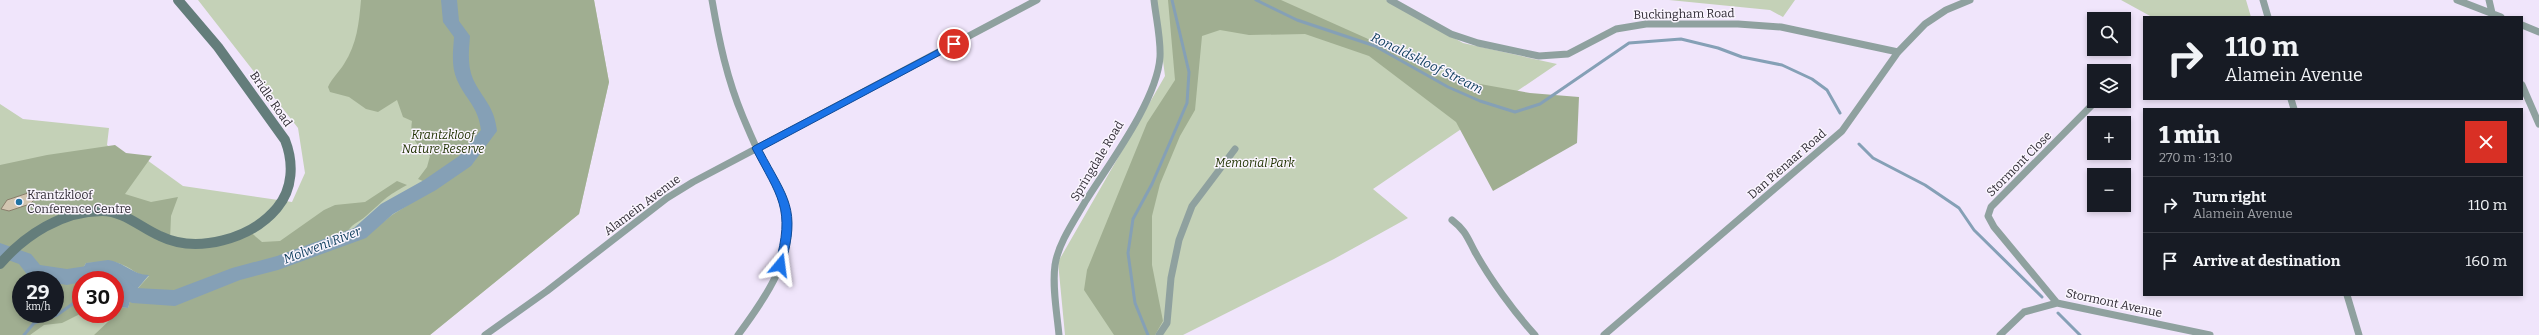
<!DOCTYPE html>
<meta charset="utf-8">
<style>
body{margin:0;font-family:Bitter,serif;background:#242831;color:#f1f3f6;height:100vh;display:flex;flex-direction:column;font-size:15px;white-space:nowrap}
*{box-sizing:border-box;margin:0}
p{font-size:13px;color:#9ea1a6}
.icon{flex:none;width:22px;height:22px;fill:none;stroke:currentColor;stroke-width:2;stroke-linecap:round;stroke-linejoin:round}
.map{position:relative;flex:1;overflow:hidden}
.details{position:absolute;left:2143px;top:108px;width:380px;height:188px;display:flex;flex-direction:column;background:#171b24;border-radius:0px;box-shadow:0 2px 6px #0003}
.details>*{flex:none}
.guide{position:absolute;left:2143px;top:16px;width:380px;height:84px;border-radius:0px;box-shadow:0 2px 6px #0003;background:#171b24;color:#f1f3f6;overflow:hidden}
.controls{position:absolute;left:2087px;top:12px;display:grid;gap:8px}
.controls a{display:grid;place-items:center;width:44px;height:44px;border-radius:0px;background:#171b24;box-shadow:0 2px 6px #0003;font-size:20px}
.speed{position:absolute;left:12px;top:271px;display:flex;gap:8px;font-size:20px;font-weight:700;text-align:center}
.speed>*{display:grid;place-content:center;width:52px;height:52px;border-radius:50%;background:#171b24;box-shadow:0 2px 6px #0003;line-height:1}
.speed small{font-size:10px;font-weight:400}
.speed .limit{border:6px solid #d22;background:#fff;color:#111}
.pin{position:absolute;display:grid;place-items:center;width:34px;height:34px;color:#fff;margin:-17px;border:2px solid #fff;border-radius:50%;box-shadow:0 1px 4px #0007}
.me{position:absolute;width:44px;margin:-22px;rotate:16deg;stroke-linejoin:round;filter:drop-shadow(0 0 3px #0008)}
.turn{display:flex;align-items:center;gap:14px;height:84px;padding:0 16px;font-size:18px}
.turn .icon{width:52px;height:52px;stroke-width:2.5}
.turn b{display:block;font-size:28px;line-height:34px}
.round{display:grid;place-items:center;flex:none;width:42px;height:42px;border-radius:0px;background:#242831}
.head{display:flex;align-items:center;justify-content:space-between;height:68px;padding:0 16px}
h1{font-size:24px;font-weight:800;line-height:30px}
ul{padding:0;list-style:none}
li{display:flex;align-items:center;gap:12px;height:56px;padding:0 16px;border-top:1px solid #363941}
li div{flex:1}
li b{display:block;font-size:15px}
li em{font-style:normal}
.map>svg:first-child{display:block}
.green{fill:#c4d1b7;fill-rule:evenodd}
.forest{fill:#a0ae91;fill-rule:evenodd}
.water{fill:#85a0b6}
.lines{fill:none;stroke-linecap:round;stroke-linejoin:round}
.stream{stroke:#85a0b6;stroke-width:3}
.river{fill:#85a0b6;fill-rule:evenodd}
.building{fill:#d2c5b0;stroke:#8a7e6b}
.street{stroke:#8fa19f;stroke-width:7}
.secondary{stroke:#647d7b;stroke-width:10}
.route{fill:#1a73e8;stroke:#114b97}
.poi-dot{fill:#2172a3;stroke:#faf5fe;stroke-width:1.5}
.labels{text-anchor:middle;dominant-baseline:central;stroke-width:3;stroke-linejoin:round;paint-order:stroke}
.street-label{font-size:12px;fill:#2f2b34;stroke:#faf5fe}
.park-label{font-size:12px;font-style:italic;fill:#203202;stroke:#faf5fe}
.poi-label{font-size:12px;fill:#2f2b34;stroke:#faf5fe;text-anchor:start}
.water-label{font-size:13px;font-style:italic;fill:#0c3c5c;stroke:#faf5fe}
</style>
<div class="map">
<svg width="2539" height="335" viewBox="0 0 2539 335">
<rect width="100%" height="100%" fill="#f0e5fb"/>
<!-- green -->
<path class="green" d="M198,0H594L609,82L579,214L430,335H0V104L23,119L109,128L107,145L120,156L147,160L183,186L292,202L305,173L298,128ZM21,280H55V314H21ZM81,280H115V314H81Z
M1155,0H1386L1463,43L1557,64L1373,189L1408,218L1334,259L1183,335H1065L1058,262L1165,76Z
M1669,0H1795L1783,17L1770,10Z
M2121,0H2246L2251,17H2152Z"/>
<!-- forest -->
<path class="forest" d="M361,0H594L609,82L579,214L430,335H94L110,320L112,314H115V301L118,307L128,308L132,295L149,276C134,274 135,270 123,265C114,260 96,263 86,263L83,268L86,274L94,280H81L80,314L62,323L44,325L30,335H0V165L47,155L115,145L126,153L152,156L125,194L151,202L178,197L171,216L170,240L199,243L248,230L262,242L280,241L324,210L335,205L365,202L397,181L407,185C386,196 383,201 366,216C358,223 350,224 346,235L362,239L392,215L437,187L418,179L427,167L430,156C418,146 409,139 412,121L403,117L397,100L378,112L366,109L349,97L330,92L328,87C332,78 339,72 344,64C357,44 359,23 361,0ZM21,280H55V314H21Z
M1168,0H1281L1366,38L1441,77L1530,93L1579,97L1577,143L1493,191L1456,122L1369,56L1305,34L1249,35L1220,30L1202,36L1195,110L1180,136L1160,184L1152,216V265L1163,321L1155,335H1114L1084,290L1087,270L1147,123L1175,80Z"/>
<!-- water -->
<path class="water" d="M108,260C124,262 133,275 149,275L132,295L128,308L118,307L115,301V280C102,280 89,282 83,268L86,263Z"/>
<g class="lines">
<!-- stream -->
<path class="stream" d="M1256,0L1297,20L1375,46L1448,87L1480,101L1515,112L1540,104L1629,43L1681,39L1718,48L1742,57L1782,65L1812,79L1827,90L1840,113
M1859,144L1873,158L1925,185L1959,208L1974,230L2042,297
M2058,313L2080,335
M24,335L34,323L57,315L81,298
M1148,335L1135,303L1128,253L1133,219L1152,184L1187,103L1189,72L1172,0"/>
<!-- river -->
<path class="river" d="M441,0H457L459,21L470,36C469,50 467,65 473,79C483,100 494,105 497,131L471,166L436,190L393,214L366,238L278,270L240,280L175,306L132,303L126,300L115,291V280H81V282L67,285L55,283V280L29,277L19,264L0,257V243L31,254L40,265L67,269L100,264L120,274L136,288L174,290L232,268L277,256L354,228L381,204L424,180L459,156L481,130C478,106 466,100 457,80C451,66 453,52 454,37L443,22Z"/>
</g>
<!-- building -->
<path class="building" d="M28,193L36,194L35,199L30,204L9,211L1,209L7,200Z"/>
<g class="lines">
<!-- street -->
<path class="street" d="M712,0C719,41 727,79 743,117C749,131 755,146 762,159C770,173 780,187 785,202C800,250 765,299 738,335
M1390,0L1451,34L1478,43L1539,56L1568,54L1616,29L1646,24H1738L1781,27L1898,52
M2263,0L2268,17
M2457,0L2501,17
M2489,0L2493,17
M2522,25L2539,32
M2522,85L2539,124
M2291,99L2294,109
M1452,220C1466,231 1467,237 1475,252C1490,279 1514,312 1535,335
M2347,295L2359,335
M2057,303L1994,227L1988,216L1991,207L2096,101
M485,335L547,291L667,198L693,182L1037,0
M1059,335C1057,313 1052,287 1055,265C1058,244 1074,221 1085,202C1108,165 1157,101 1160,57C1161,39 1156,18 1154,0
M1159,335L1167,323L1171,278L1179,240L1192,206L1235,149
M1604,335L1842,131L1898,52L1925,24L1946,10L1970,0
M2000,335L2024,312L2057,303L2210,335"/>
<!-- secondary -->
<path class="secondary" d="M0,264C25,235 62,211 102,211C124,211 141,228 160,236C197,254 251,239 277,208C293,189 294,163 285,140L218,47L178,0"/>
</g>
<!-- route -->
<path class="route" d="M954,41L958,44L957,46L762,150C788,199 801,208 785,265L783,268H777L775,265C791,208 778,198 752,148L754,146Z"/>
<!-- markers -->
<circle class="poi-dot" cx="19" cy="202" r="4"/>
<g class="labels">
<!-- street labels -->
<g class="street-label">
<text transform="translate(1684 14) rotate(-1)">Buckingham Road</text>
<text transform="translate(271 99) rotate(55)">Bridle Road</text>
<text transform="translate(1097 161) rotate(-59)">Springdale Road</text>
<text transform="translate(1787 164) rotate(-41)">Dan Pienaar Road</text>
<text transform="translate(2019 164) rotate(-45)">Stormont Close</text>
<text transform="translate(642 205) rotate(-37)">Alamein Avenue</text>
<text transform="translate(2114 303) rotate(12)">Stormont Avenue</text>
</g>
<!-- park labels -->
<g class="park-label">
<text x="443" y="135">Krantzkloof<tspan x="443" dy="14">Nature Reserve</tspan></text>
<text x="1255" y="163">Memorial Park</text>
</g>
<!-- poi labels -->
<g class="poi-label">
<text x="27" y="195">Krantzkloof<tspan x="27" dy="14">Conference Centre</tspan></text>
</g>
<!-- water labels -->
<g class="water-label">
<text transform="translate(1427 63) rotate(26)">Ronaldskloof Stream</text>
<text transform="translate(322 245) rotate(-21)">Molweni River</text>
</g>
</g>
</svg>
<div class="controls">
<a><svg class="icon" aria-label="search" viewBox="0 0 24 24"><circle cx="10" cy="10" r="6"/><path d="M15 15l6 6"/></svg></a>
<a><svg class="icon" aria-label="layers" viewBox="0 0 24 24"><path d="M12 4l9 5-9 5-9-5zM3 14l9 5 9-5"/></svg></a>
<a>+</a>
<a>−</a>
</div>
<div class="speed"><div>29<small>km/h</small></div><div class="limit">30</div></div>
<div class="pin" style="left:954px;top:44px;background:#d93025"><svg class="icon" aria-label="arrive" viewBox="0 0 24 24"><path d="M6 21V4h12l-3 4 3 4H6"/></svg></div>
<svg class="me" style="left:780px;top:265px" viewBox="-20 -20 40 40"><path d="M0-17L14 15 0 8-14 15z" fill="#1a73e8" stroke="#fff" stroke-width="4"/></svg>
<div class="guide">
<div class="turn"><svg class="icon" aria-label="right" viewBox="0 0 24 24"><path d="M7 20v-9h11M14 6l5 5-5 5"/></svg><div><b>110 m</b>Alamein Avenue</div></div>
</div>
<section class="details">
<div class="head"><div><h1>1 min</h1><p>270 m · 13:10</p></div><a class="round" style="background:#d93025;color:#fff"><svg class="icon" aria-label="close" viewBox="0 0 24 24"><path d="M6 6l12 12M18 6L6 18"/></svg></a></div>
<ul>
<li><svg class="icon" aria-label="right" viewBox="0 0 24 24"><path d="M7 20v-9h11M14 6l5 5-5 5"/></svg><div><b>Turn right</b><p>Alamein Avenue</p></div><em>110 m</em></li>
<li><svg class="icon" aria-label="arrive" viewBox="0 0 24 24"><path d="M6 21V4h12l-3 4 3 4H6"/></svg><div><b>Arrive at destination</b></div><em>160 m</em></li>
</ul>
</section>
</div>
